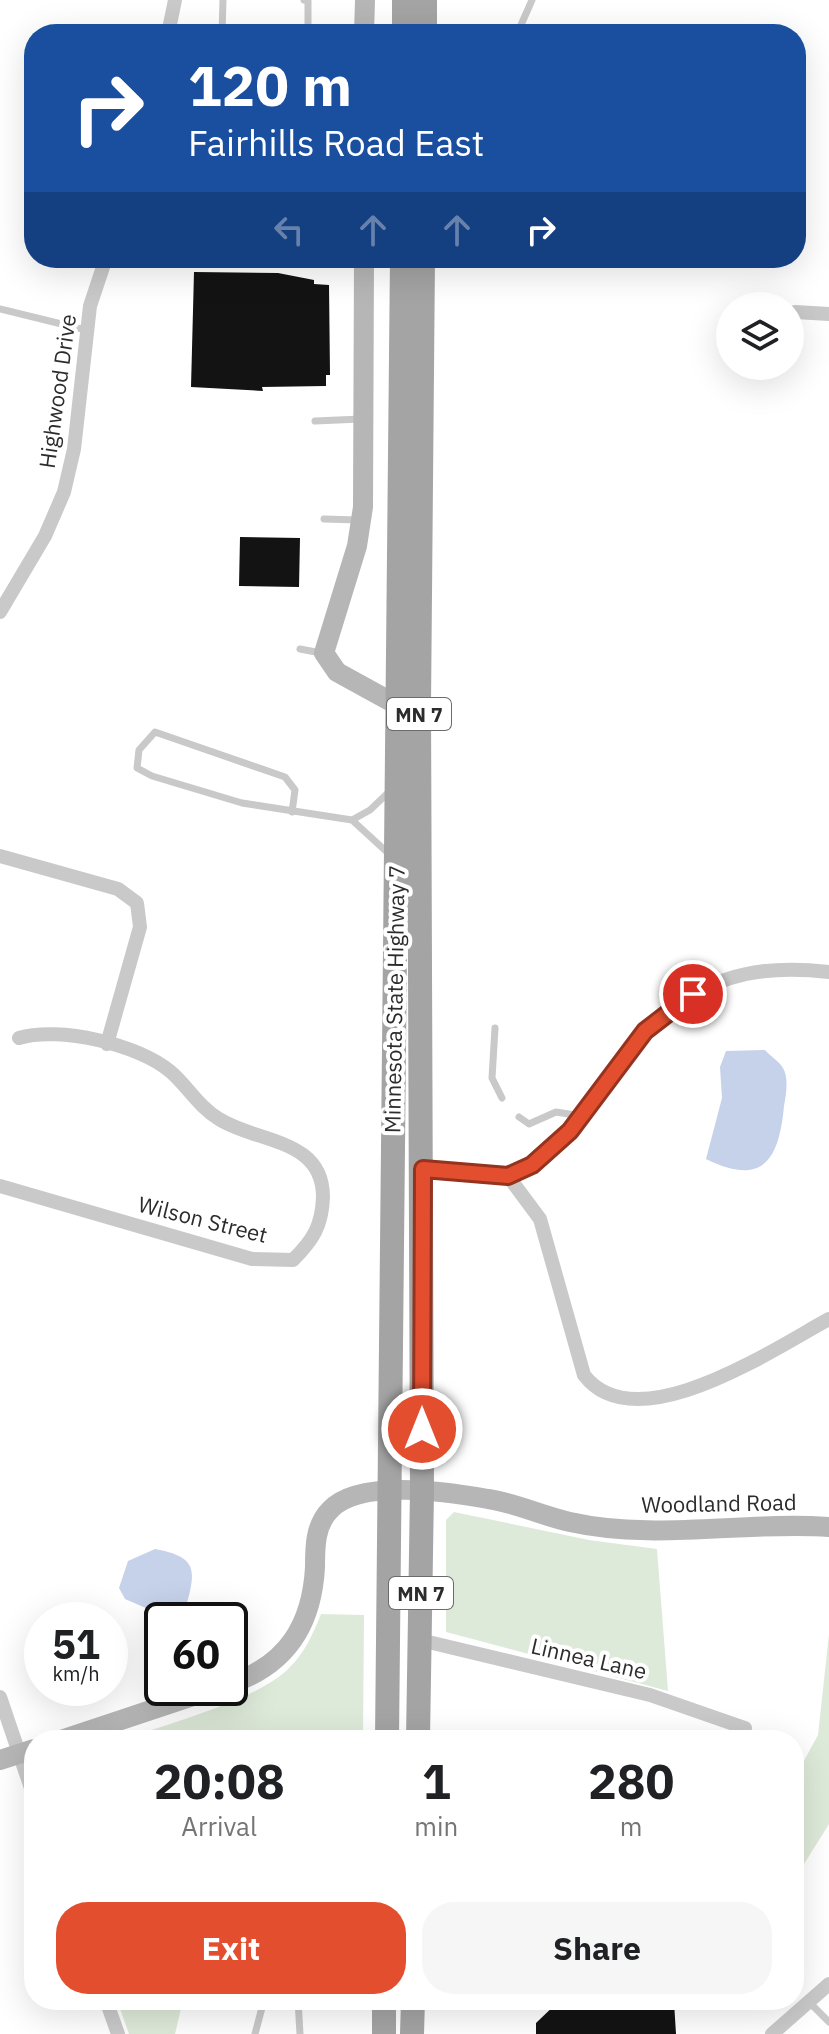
<!DOCTYPE html>
<style>
body{margin:0;font-family:"IBM Plex Sans",sans-serif;background:#f6f6f6;color:#202124;height:100vh;display:flex;flex-direction:column;font-size:30px;white-space:nowrap}
*{box-sizing:border-box;margin:0}
p{font-size:26px;color:#757577}
.icon{flex:none;width:44px;height:44px;fill:none;stroke:currentColor;stroke-width:2;stroke-linecap:round;stroke-linejoin:round}
.map{position:relative;flex:1;overflow:hidden}
.drawer{position:absolute;left:24px;top:1730px;width:780px;height:280px;display:flex;flex-direction:column;background:#fff;border-radius:32px;box-shadow:0 8px 32px #0002}
.drawer>*{flex:none}
.banner{position:absolute;left:24px;top:24px;width:782px;height:244px;border-radius:32px;box-shadow:0 8px 32px #0002;background:#1a4fa0;color:#fff;overflow:hidden}
.fabs{position:absolute;left:716px;top:292px;display:grid;gap:16px}
.fabs a{display:grid;place-items:center;width:88px;height:88px;border-radius:50%;background:#fff;box-shadow:0 8px 32px #0002;font-size:40px}
.speed{position:absolute;left:24px;top:1602px;display:flex;gap:16px;font-size:40px;font-weight:700;text-align:center}
.speed>*{display:grid;place-content:center;width:104px;height:104px;border-radius:50%;background:#fff;box-shadow:0 8px 32px #0002;line-height:1}
.speed small{font-size:20px;font-weight:400}
.speed .limit{border:4px solid #111;border-radius:12px;background:#fff;color:#111}
.pin{position:absolute;display:grid;place-items:center;width:68px;height:68px;color:#fff;margin:-34px;border:4px solid #fff;border-radius:50%;box-shadow:0 2px 8px #0007}
.me{position:absolute;width:88px;margin:-44px;rotate:0deg;stroke-linejoin:round;filter:drop-shadow(0 0 6px #0008)}
.turn{display:flex;align-items:center;gap:28px;height:168px;padding:0 32px;font-size:36px}
.turn .icon{width:104px;height:104px;stroke-width:2.5}
.turn b{display:block;font-size:56px;line-height:68px}
.lanes{display:flex;align-items:center;height:76px;padding:0 32px;background:#0003;justify-content:center;gap:40px;direction:ltr}
.lanes .off{opacity:.35}
.eta{display:flex;justify-content:space-evenly;align-items:center;height:136px;text-align:center}
.eta b{font-size:48px;font-weight:700;line-height:56px}
.primary-button{display:flex;gap:16px;margin-top:auto;padding:16px 32px}
.primary-button a{flex:1;height:92px;border-radius:32px;background:#e34e2e;color:#fff;font-size:32px;font-weight:700;line-height:92px;text-align:center}
.primary-button a+a{background:#f6f6f6;color:#202124}
.map>svg:first-child{display:block}
.green{fill:#deead9}
.water{fill:#c5d2ea}
.building{fill:#131313}
.lines{fill:none;stroke-linecap:round;stroke-linejoin:round}
.lane{stroke:#c9c9c9;stroke-width:7}
.street{stroke:#c9c9c9;stroke-width:14}
.secondary{stroke:#b6b6b6;stroke-width:20}
.primary{stroke:#a4a4a4;stroke-width:24}
.route-casing{stroke:#94331e;stroke-width:20}
.route{stroke:#e34e2e;stroke-width:14}
.labels{text-anchor:middle;dominant-baseline:central;stroke-width:8;stroke-linejoin:round;paint-order:stroke}
.shield{fill:#fff;stroke:#6b6b6b;stroke-width:2}
.shield-label{font-size:20px;font-weight:bold;fill:#2c2c2c}
.street-label{font-size:22px;fill:#2c2c2c;stroke:#fff}
</style>
<div class="map">
<svg width="829" height="2034" viewBox="0 0 829 2034">
<rect width="100%" height="100%" fill="#fff"/>
<!-- green -->
<path class="green" d="M454,1512L589,1540L657,1549L668,1691L446,1632V1520Z
M321,1614L364,1615L363,1740H122C166,1724 259,1700 290,1667C305,1652 313,1634 321,1614Z
M829,1634V1824L794,1880V1779L818,1735Z
M117,2000H183L175,2034H129Z"/>
<!-- water -->
<path class="water" d="M765,1050C770,1056 780,1062 783,1068C789,1078 786,1095 784,1106C779,1160 763,1187 706,1159L722,1098L720,1067L726,1051Z
M155,1549C199,1557 196,1571 185,1610L169,1618L125,1599L119,1588L128,1561Z"/>
<!-- building -->
<path class="building" d="M194,272L278,273L314,280V284L329,285L330,375H326V386L262,387L263,391L191,387Z
M240,537L300,538L299,587L239,586Z
M560,2000H603L607,2008L674,2002L676,2034H536V2023Z"/>
<g class="lines">
<!-- lane -->
<path class="lane" d="M304,0L308,1V34
M222,34L223,0
M517,34L532,0
M269,258H293
M0,309L86,330
M315,421L361,419
M324,519L358,520
M300,649L321,653
M292,812L295,790L285,777L155,732L139,750L137,768L152,776L242,803L352,820L388,853
M352,820L370,810L391,790
M495,1028L492,1078L502,1098
M519,1117L529,1124L556,1112L581,1116
M298,2000L300,2034
M809,2002L829,2022
M255,2034L264,2000"/>
<!-- street -->
<path class="street" d="M168,34L175,0
M795,312L829,314
M0,612L45,536L64,492L74,449L90,306L106,258
M0,856L118,889L137,903L140,927L107,1044
M423,1169C446,1171 486,1180 508,1176C537,1171 563,1141 579,1119C650,1022 695,956 829,972
M508,1176L540,1219L584,1375C636,1443 775,1348 829,1319
M0,1186L252,1259L293,1260C313,1240 322,1226 323,1197C323,1138 257,1143 219,1119C199,1107 188,1087 171,1072C138,1044 59,1026 19,1038
M420,1640L650,1695L745,1728
M0,1697L34,1797
M106,2000L118,2034
M772,2034L829,1984"/>
<!-- secondary -->
<path class="secondary" d="M364,34L365,0
M364,258L363,507L357,546L324,653L337,672L397,705
M230,1684C287,1665 312,1625 315,1567C315,1547 315,1525 330,1510C359,1478 449,1492 488,1499C516,1503 542,1516 570,1522C655,1541 743,1521 829,1527
M61,1740L217,1688
M0,1760L34,1749"/>
<!-- primary -->
<path class="primary" d="M404,34V0
M425,34V0
M387,1740L402,258
M418,1740L422,1491L419,706L423,258
M384,2034V2000
M412,2034L413,2000"/>
</g>
<g class="lines">
<!-- route casing -->
<g class="route-casing">
<path id="route" d="M422,1429L423,1169L508,1176L532,1165L570,1131L645,1031L693,994"/>
</g>
<!-- route -->
<use href="#route" class="route"/>
</g>
<g class="labels">
<!-- shield labels -->
<g class="shield">
<rect x="387" y="698" width="64" height="32" rx="6"/>
<rect x="389" y="1577" width="64" height="32" rx="6"/>
</g>
<g class="shield-label">
<text x="419" y="714">MN 7</text>
<text x="421" y="1593">MN 7</text>
</g>
<!-- street labels -->
<g class="street-label">
<text transform="translate(57 391) rotate(-82)">Highwood Drive</text>
<text transform="translate(394 999) rotate(-89)">Minnesota State Highway 7</text>
<text transform="translate(203 1219) rotate(14)">Wilson Street</text>
<text transform="translate(719 1503) rotate(-1)">Woodland Road</text>
<text transform="translate(589 1658) rotate(13)">Linnea Lane</text>
</g>
</g>
</svg>
<div class="fabs">
<a><svg class="icon" aria-label="layers" viewBox="0 0 24 24"><path d="M12 4l9 5-9 5-9-5zM3 14l9 5 9-5"/></svg></a>
</div>
<div class="speed"><div>51<small>km/h</small></div><div class="limit">60</div></div>
<div class="pin" style="left:693px;top:994px;background:#d93025"><svg class="icon" aria-label="arrive" viewBox="0 0 24 24"><path d="M6 21V4h12l-3 4 3 4H6"/></svg></div>
<svg class="me" style="left:422px;top:1429px" viewBox="-20 -20 40 40"><circle r="17" fill="#e34e2e" stroke="#fff" stroke-width="3"/><path d="M0-11L8 9 0 5-8 9z" fill="#fff"/></svg>
<div class="banner">
<div class="turn"><svg class="icon" aria-label="right" viewBox="0 0 24 24"><path d="M7 20v-9h11M14 6l5 5-5 5"/></svg><div><b>120 m</b>Fairhills Road East</div></div>
<div class="lanes"><svg class="icon off" aria-label="left" viewBox="0 0 24 24"><path d="M17 20v-9H6M10 6l-5 5 5 5"/></svg><svg class="icon off" aria-label="ahead" viewBox="0 0 24 24"><path d="M12 20V5M6 11l6-6 6 6"/></svg><svg class="icon off" aria-label="ahead" viewBox="0 0 24 24"><path d="M12 20V5M6 11l6-6 6 6"/></svg><svg class="icon" aria-label="right" viewBox="0 0 24 24"><path d="M7 20v-9h11M14 6l5 5-5 5"/></svg></div>
</div>
<section class="drawer">
<div class="eta">
<div><b>20:08</b><p>Arrival</p></div>
<div><b>1</b><p>min</p></div>
<div><b>280</b><p>m</p></div>
</div>
<div class="primary-button"><a>Exit</a><a>Share</a></div>
</section>
</div>
